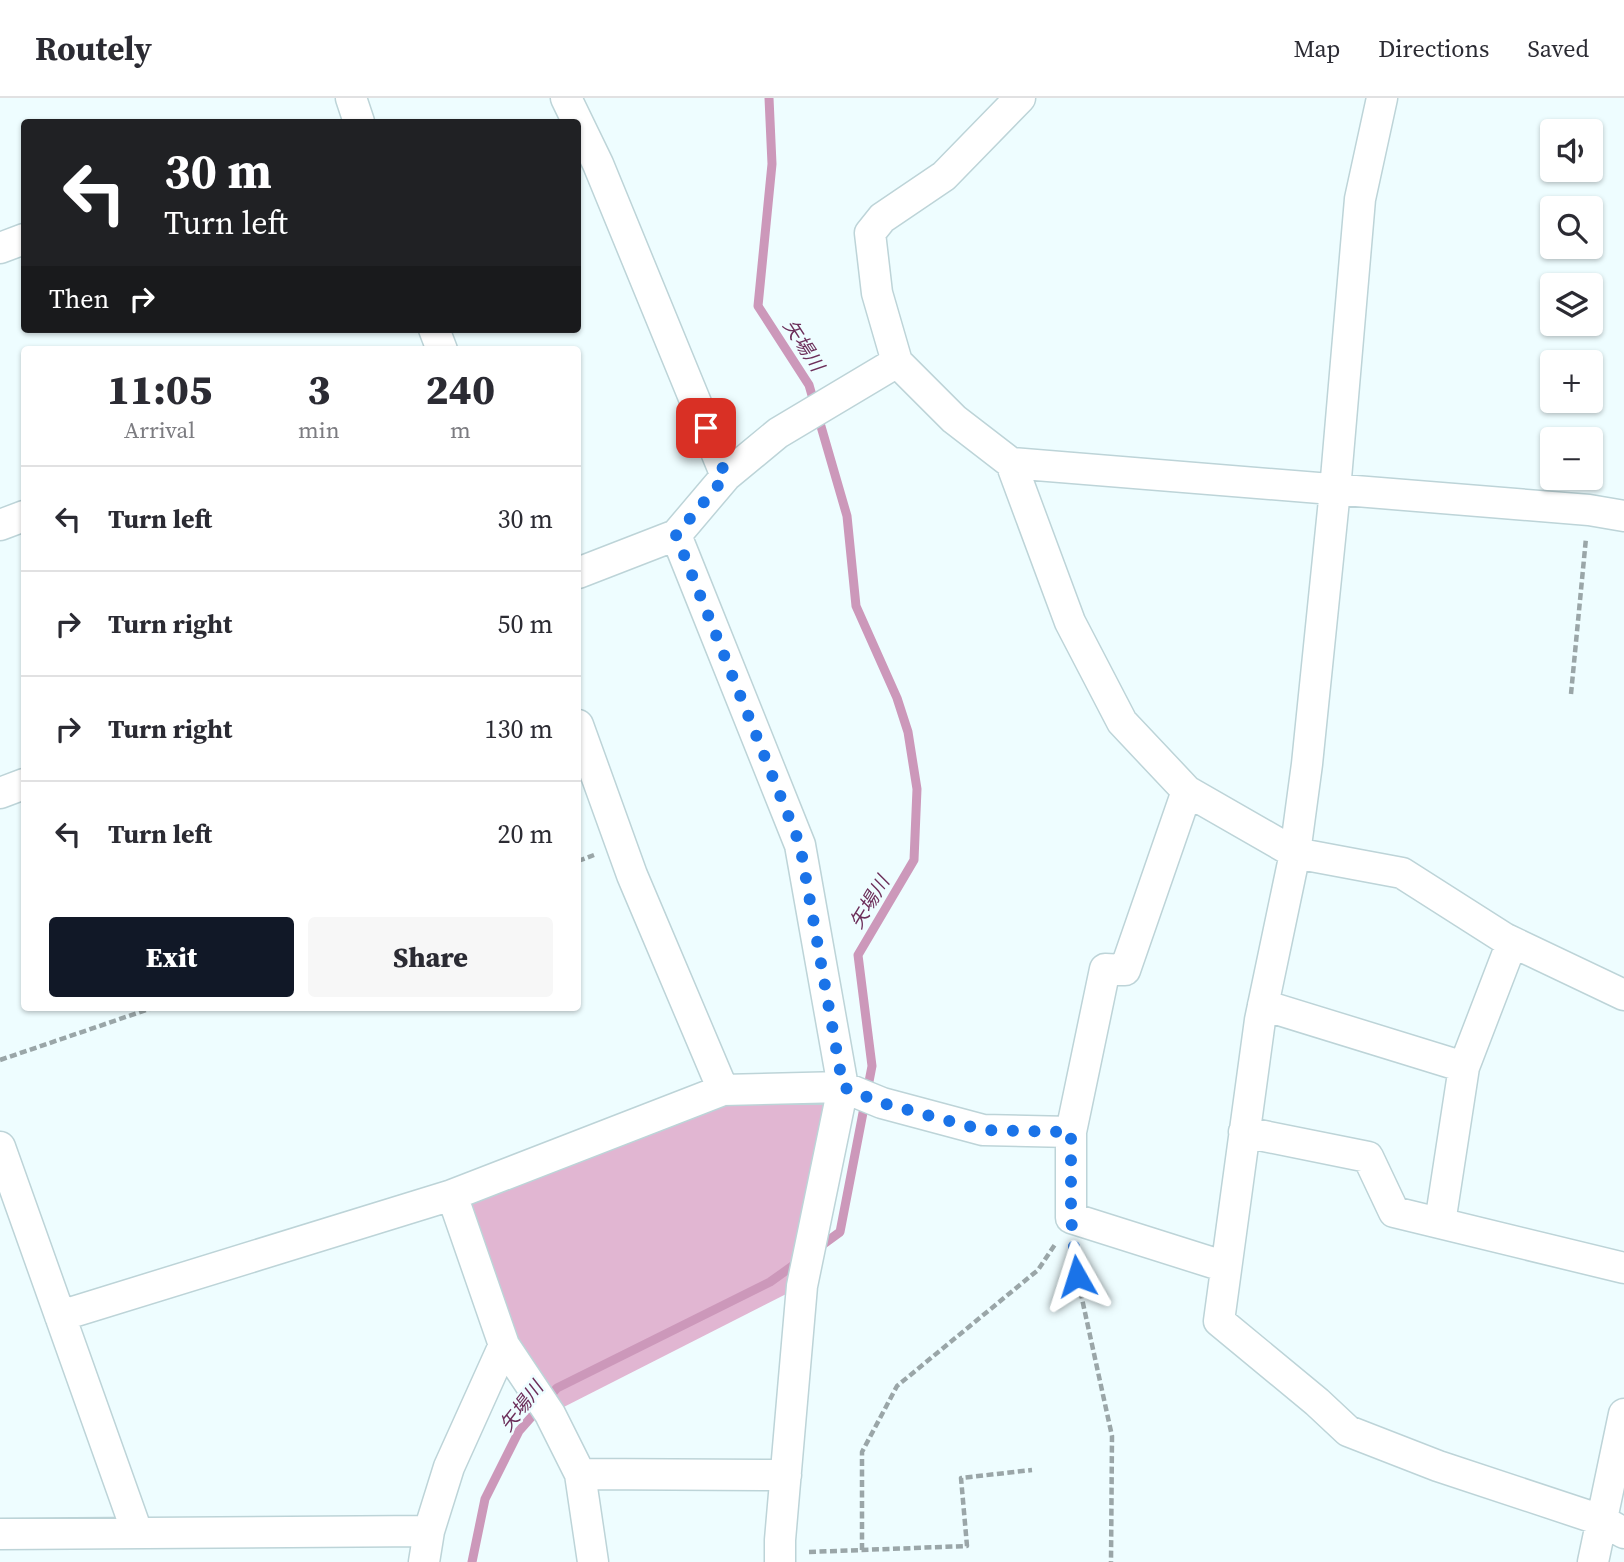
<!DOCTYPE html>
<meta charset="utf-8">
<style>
body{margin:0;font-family:"Source Serif 4","Noto Sans JP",serif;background:#f7f7f7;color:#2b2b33;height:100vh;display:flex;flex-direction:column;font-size:26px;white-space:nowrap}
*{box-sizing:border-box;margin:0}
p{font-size:23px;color:#7c7c81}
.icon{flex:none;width:38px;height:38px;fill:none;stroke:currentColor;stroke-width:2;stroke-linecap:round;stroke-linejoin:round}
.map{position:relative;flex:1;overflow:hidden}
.details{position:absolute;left:21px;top:248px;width:560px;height:665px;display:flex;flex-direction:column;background:#fff;border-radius:7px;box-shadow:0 2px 5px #0004}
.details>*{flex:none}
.top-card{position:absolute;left:21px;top:21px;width:560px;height:214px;border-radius:7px;box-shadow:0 2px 5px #0004;background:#202124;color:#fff;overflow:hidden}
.tools{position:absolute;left:1540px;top:21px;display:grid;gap:14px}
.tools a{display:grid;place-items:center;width:63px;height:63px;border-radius:7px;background:#fff;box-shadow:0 2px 5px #0004;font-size:35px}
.pin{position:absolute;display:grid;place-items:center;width:60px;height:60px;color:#fff;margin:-30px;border-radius:14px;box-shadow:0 4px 10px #0006}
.me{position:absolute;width:77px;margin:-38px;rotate:354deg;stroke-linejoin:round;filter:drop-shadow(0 0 5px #0008)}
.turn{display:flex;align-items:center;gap:24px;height:147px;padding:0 28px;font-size:32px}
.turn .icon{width:91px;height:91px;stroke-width:2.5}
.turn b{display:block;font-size:49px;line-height:60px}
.then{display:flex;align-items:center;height:66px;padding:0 28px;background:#0003;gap:14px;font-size:26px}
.eta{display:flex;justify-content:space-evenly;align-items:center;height:119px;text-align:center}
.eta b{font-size:42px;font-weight:800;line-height:49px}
.cta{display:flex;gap:14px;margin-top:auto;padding:14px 28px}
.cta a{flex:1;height:80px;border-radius:7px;background:#111827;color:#fff;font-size:28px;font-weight:800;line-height:80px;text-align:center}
.cta a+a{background:#f7f7f7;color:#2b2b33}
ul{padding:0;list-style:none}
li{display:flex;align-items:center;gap:21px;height:105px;padding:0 28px;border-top:2px solid #e1e1e2}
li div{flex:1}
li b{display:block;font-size:26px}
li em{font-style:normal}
header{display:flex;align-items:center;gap:42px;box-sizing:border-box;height:98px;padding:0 35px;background:#fff;border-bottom:2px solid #e1e1e2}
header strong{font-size:33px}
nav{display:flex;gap:38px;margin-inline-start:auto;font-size:24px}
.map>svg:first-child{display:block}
.green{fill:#e1b6d2}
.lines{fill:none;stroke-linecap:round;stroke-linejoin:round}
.stream{stroke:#cc98ba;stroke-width:9}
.minor-casing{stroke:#bdd4d8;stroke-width:33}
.path{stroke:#9aa6a8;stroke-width:4.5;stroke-dasharray:7 3.5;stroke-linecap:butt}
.minor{stroke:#fff;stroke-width:30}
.route{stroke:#1a73e8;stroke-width:12;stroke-dasharray:0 21.6}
.labels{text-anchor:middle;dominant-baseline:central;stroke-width:5;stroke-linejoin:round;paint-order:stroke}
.water-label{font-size:19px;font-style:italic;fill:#6c2e5a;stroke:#eefdff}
</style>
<header>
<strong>Routely</strong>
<nav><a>Map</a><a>Directions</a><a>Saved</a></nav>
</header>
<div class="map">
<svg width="1624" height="1464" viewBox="0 0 1624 1464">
<rect width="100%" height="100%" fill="#eefdff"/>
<!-- green -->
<path class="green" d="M843,989L802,1188L550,1316L452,1097L723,992Z"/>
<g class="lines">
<!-- stream -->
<path class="stream" d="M769,0L772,66L758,208L809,287L847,418L856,508L897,600L908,634L917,691L914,762L858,857L872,968L840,1134L818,1150
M472,1464L485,1401L519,1333L557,1290L770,1184L798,1164"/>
<!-- minor casing -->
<g class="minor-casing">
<path id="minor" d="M351,0L359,24
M566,0L598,66L726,378
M1020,0L944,78L882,120L870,135L877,195L897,264L954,321L1011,365L1589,412L1624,418
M1382,0L1360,101L1335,392L1307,666L1295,755L1260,922L1219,1223L1317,1304L1348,1333L1438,1368L1601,1422L1624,1435
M0,150L24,141
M434,231L442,252
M1011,365L1070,524L1122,624L1187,693L1295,755L1402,775L1504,840L1624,897
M0,427L24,418
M676,437L800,747L843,989L802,1188L780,1442V1464
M578,475L676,437L726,378L778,335L897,264
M578,627L632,777L723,992
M0,695L24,686
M1263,907L1464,969
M1071,1034L1105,871L1125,872L1187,693
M1244,1034L1368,1059L1394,1114L1624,1170
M0,1049L137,1434
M1440,1125L1464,969L1512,844
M60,1218L452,1097L723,992L843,989L882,1005L983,1032L1071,1034V1120L1226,1169
M504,1247L550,1316L580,1376L593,1464
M580,1376L786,1377
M0,1436L429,1433
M424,1464L429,1433L449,1369L504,1247L452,1097
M1593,1464L1624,1316"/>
</g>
<!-- path -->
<path class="path" d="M1571,596L1586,440
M578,763L594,757
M0,962L152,910
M1075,1152L1077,1178L1112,1338L1111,1464
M862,1452V1354L897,1288L1038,1172L1056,1145
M809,1454L967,1448L961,1380L1032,1372"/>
<!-- minor -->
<use href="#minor" class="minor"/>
</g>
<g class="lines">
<!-- route -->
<path class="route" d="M706,330L726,378L676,437L800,747L843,989L882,1005L983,1032L1071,1034V1120L1077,1178"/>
</g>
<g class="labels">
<!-- water labels -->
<g class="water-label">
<text transform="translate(804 247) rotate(57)">矢場川</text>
<text transform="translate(869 804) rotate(-59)">矢場川</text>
<text transform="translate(521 1308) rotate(-52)">矢場川</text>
</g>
</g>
</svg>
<div class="tools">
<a><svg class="icon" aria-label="sound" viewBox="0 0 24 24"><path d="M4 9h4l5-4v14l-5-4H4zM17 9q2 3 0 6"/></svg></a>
<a><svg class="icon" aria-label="search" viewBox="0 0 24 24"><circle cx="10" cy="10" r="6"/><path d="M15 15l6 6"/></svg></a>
<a><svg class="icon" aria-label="layers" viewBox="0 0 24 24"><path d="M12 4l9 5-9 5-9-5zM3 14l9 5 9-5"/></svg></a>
<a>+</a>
<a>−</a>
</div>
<div class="pin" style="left:706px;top:330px;background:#d93025"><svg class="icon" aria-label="arrive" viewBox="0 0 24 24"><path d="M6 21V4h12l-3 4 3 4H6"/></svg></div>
<svg class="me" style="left:1077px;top:1178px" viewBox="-20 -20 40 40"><path d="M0-17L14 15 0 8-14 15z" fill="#1a73e8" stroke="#fff" stroke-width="4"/></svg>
<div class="top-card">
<div class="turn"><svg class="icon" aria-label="left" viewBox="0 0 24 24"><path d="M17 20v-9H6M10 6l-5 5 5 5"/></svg><div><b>30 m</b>Turn left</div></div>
<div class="then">Then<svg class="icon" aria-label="right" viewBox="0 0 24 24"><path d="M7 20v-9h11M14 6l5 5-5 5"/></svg></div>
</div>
<section class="details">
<div class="eta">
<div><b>11:05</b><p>Arrival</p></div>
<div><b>3</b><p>min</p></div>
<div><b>240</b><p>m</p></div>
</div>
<ul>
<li><svg class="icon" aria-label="left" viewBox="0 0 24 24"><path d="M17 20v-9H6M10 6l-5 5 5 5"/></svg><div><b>Turn left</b></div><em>30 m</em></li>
<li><svg class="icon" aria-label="right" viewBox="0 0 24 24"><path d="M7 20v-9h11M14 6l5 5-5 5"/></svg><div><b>Turn right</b></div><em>50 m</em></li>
<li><svg class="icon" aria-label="right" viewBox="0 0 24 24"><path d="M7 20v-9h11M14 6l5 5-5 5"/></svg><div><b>Turn right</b></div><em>130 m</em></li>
<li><svg class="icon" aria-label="left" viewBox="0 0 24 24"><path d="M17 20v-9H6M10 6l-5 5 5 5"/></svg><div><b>Turn left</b></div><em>20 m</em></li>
</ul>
<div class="cta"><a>Exit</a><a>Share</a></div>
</section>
</div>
